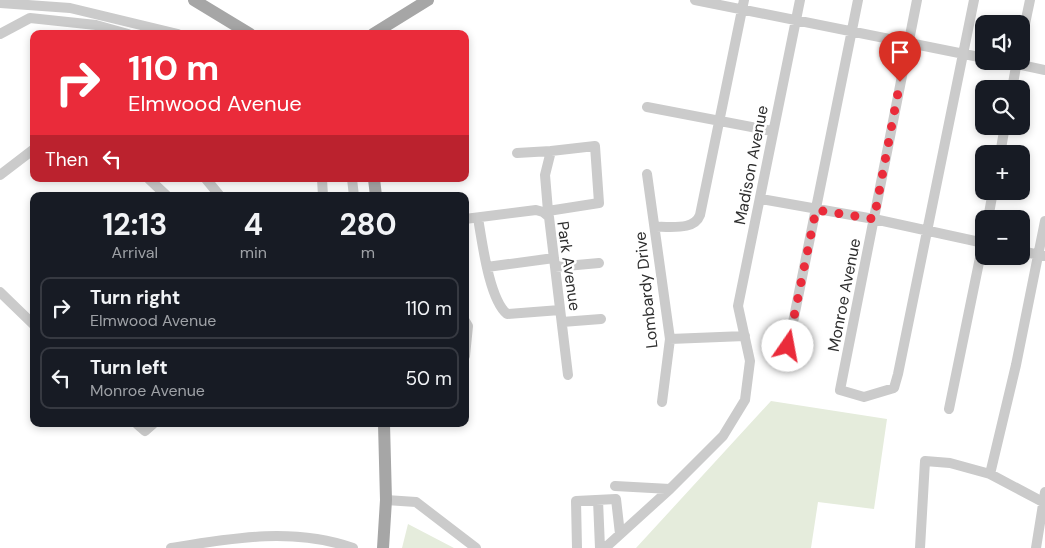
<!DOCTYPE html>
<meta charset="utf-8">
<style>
body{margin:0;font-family:"DM Sans",sans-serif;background:#242831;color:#f1f3f6;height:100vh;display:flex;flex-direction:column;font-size:19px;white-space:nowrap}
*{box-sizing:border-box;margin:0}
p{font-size:16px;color:#9ea1a6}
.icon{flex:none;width:28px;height:28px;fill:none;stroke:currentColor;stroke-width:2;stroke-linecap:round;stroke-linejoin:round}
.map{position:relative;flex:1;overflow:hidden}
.panel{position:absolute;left:30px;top:192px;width:439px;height:235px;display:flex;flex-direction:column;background:#171b24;border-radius:10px;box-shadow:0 2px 8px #0003}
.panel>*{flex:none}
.top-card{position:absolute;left:30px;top:30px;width:439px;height:152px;border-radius:10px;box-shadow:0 2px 8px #0003;background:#ea2b3a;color:#fff;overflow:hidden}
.tools{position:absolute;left:975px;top:15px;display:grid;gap:10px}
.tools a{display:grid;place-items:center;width:55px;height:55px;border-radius:10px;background:#171b24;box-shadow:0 2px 8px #0003;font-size:25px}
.pin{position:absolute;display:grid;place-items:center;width:42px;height:42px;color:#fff;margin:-51px -21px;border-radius:50% 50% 50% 0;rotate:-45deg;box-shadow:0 0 5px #0007}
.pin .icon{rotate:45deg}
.me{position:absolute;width:55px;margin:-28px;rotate:12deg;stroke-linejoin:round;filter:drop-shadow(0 0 4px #0008)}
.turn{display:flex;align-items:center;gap:18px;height:105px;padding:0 15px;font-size:22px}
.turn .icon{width:65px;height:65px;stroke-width:2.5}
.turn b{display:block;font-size:35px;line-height:42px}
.then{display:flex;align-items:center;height:48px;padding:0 15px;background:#0003;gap:10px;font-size:19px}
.eta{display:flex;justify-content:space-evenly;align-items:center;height:85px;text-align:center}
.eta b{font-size:30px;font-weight:700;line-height:35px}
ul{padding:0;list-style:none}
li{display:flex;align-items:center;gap:15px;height:62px;margin:0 10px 8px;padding:0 5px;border:2px solid #363941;border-radius:10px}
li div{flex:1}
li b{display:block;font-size:19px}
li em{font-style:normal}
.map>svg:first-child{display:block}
.green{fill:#e5ecdc}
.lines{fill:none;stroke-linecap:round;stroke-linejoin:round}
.minor{stroke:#cbcbcb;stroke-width:10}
.major{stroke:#a6a6a6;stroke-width:12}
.route{stroke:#ea2b3a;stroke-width:9;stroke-dasharray:0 16.2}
.labels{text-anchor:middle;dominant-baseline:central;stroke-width:5;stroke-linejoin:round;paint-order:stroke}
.street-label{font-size:16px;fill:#2e2e2e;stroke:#fff}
</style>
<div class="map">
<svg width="1045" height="548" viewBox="0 0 1045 548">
<rect width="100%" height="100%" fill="#fff"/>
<!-- green -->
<path class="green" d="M771,401L887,419L874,509L818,502L811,548H636Z
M408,524L454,548H402Z"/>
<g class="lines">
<!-- minor -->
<path class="minor" d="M695,0L984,58
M917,0L840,390L864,397L894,388L898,374L974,0
M0,3L70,8L178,34
M0,34L30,18L96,25L128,34
M1021,43L1030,0
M1002,61L1045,70
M1012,89L1017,61
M647,107L772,131
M517,153L551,151
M1000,154L1005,126
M647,174L670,339L662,402
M0,175L34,149
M149,179L167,196
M206,179L220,196
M322,179L323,196
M352,179L354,196
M761,199L874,219L984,243
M543,212L548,211L545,175L551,151L595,146L599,203L548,211
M478,218C482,241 489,299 507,314L560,310
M465,219L536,210L543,212L549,217L568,375
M988,219L993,191
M656,227C670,226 694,231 700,215L744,0
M1021,251L1044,256
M487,267L554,258
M555,267L599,263
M0,292L34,325
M465,321L468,326L465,356
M562,322L601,319
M670,339L745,336
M788,347L858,0
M949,409L984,238
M137,424L145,431L153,424
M990,474L1016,365L1045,221
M615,486L670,489
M386,500L416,502L476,548
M598,500L600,548
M171,548C232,538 293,527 353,548
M577,548L576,501L616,499L620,534
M605,548L670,489L723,436L745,400L750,361L738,306L800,0
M920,548L925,461L950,463L990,474L1043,502
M1036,548L1045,492"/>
<!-- major -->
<path class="major" d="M194,0L250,34
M373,34L428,0
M374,179L376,196
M383,548L386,500L384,424"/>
</g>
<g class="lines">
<!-- route -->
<path class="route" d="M788,346L816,210L874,219L900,82"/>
</g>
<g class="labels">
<!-- street labels -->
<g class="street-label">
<text transform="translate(751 165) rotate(-79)">Madison Avenue</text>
<text transform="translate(569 266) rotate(82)">Park Avenue</text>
<text transform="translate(646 290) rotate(-96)">Lombardy Drive</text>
<text transform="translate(844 295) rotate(-79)">Monroe Avenue</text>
</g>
</g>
</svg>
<div class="tools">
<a><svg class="icon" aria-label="sound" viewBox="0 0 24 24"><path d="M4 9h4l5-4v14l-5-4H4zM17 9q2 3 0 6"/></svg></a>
<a><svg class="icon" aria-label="search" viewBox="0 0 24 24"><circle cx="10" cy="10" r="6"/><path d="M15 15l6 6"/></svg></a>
<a>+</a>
<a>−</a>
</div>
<div class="pin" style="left:900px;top:82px;background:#d93025"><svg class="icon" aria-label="arrive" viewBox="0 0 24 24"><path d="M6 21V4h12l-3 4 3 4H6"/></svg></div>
<svg class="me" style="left:788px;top:346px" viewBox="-20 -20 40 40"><circle r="19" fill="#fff"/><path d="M0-13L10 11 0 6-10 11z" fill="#ea2b3a"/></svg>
<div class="top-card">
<div class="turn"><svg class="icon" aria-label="right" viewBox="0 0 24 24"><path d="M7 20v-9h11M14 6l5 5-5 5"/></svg><div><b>110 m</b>Elmwood Avenue</div></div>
<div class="then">Then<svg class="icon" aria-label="left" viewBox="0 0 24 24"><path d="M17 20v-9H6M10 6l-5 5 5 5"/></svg></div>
</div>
<section class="panel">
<div class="eta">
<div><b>12:13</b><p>Arrival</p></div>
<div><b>4</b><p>min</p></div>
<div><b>280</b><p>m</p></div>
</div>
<ul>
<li><svg class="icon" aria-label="right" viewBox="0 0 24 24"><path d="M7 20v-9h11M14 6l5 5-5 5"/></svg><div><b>Turn right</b><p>Elmwood Avenue</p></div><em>110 m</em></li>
<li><svg class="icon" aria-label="left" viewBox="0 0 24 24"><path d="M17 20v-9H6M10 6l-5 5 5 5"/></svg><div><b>Turn left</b><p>Monroe Avenue</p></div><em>50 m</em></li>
</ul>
</section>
</div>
